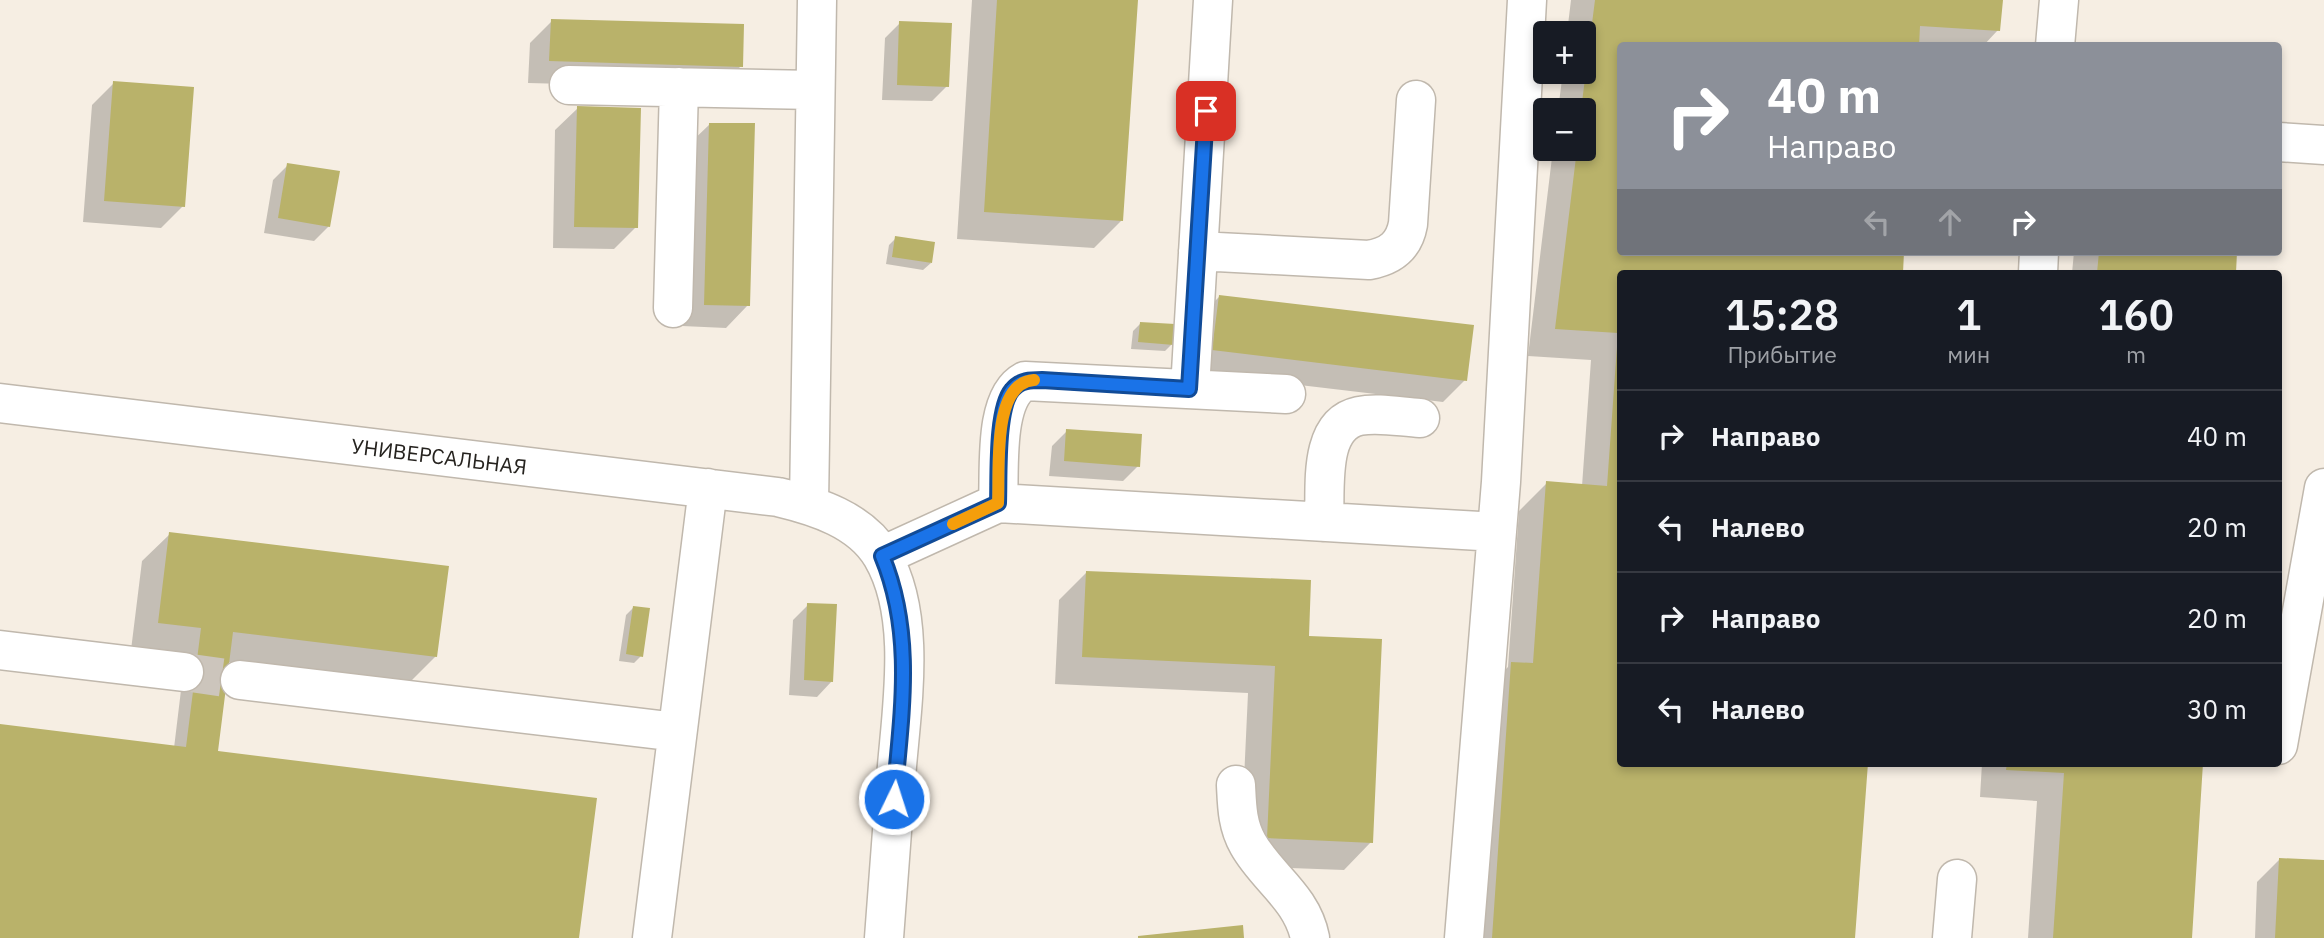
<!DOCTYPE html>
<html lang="ru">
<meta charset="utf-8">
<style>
body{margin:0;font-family:"IBM Plex Sans",sans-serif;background:#20242c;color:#f1f3f6;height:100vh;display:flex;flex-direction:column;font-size:26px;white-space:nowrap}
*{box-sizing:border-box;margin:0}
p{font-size:23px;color:#9ea1a6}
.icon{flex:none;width:38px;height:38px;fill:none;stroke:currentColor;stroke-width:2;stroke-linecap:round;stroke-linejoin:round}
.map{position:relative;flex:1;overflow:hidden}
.side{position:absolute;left:1617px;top:270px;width:665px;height:497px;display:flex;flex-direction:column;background:#171b24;border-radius:7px;box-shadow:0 4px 10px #0003}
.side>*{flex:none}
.banner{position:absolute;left:1617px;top:42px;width:665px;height:214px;border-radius:7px;box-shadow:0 4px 10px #0003;background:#8c9099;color:#fff;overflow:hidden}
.fabs{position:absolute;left:1533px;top:21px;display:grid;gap:14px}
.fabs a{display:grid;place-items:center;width:63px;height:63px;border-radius:7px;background:#171b24;box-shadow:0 4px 10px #0003;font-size:35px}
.pin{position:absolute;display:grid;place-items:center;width:60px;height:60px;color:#fff;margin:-30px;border-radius:14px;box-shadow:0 4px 10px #0006}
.me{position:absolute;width:77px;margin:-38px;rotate:4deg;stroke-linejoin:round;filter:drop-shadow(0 0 5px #0008)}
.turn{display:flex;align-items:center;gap:24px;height:147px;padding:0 35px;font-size:32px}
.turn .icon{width:91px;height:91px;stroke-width:2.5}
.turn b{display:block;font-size:49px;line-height:60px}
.lanes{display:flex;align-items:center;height:66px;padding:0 35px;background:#0003;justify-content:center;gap:35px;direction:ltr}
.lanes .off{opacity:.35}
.eta{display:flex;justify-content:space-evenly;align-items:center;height:119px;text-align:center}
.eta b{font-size:42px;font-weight:600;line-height:49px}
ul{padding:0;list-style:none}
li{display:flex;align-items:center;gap:21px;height:91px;padding:0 35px;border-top:2px solid #363941}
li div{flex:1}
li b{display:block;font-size:26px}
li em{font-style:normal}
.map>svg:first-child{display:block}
.shadow{fill:#0003}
.building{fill:#b9b26a}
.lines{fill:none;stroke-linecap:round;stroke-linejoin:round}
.minor-tunnel{stroke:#ccc5bc;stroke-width:38;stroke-dasharray:38 19;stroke-linecap:butt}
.minor-casing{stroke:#c0b8ad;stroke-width:41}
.minor{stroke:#fff;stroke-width:38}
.route-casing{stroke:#114b97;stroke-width:18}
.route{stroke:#1a73e8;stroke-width:12}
.slow{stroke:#f59e0b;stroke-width:12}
.labels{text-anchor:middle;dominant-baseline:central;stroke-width:6;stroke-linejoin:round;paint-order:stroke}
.street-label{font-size:21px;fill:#26231f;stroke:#fff}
</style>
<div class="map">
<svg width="2324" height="938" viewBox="0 0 2324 938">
<rect width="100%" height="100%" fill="#f6eee3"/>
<!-- shadow -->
<path class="shadow" d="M972,0H1136L1122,220L1094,248L957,239Z
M1571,0H2001L1998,30L1983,46H1620V252H1902L1901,273H1620V763H1866L1854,938H1467L1484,691L1508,667L1519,511L1547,483L1582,486L1591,360L1528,356L1553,149H1584V110H1558L1563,72H1584V33H1567Z
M552,21L741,66L719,88L528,83L530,43Z
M900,23L947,86L932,101L882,100L885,38Z
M114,83L183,206L161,228L83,222L92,105Z
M578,108L636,227L614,249L553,248L555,130Z
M710,124L748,305L726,328L682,326L687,146Z
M288,165L329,226L314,241L264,233L273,180Z
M896,238L931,263L923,270L886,264L889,245Z
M2074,252H2235L2234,273H2072Z
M1220,296L1465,380L1443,402L1191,372L1198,318Z
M1140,324L1172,344L1165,351L1131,349L1133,331Z
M1067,431L1138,466L1123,481L1049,476L1052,446Z
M170,534L436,656L408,684L227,662L216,750L577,938H0V726L174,748L185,657L131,650L142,561Z
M1087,572L1307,637L1371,842L1344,870L1240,866L1248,693L1055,684L1059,600Z
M808,605L832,681L817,697L789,695L793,620Z
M633,608L641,656L634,663L619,661L626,615Z
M1982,763H2201L2190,938H2028L2037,801L1980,797Z
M2279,860L2324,862V938H2255L2257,882Z"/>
<!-- building -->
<path class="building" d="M997,0H1138L1123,221L984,212Z
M1595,0H2003L2000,31L1920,26L1919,46H1620V252H1904L1903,273H1620V763H1868L1855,938H1492L1511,662L1533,663L1546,481L1607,486L1618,333L1555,329L1577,149H1584L1581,110Z
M551,19L744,24L743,67L549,61Z
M899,21L952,23L949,87L897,85Z
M113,81L194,87L185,207L104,201Z
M577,106L641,108L638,228L574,227Z
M709,123H755L750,306L704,305Z
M287,163L340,171L330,227L278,218Z
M895,236L935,242L932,263L892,257Z
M2099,252H2237L2236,273H2097Z
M1219,295L1474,325L1467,381L1212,350Z
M1140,322L1175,324L1174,345L1138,342Z
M1066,429L1142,434L1140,467L1064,461Z
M169,532L449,566L437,657L233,632L218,751L597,798L579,938H0V724L186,747L201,628L158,623Z
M1086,571L1311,580L1309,636L1382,639L1373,843L1267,838L1275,666L1082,657Z
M807,603L837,604L833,682L804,680Z
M633,606L650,608L643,657L626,654Z
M2007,763H2203L2192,938H2053L2064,773L2006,770Z
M2279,858L2324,860V938H2275Z
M1243,925L1244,938H1138V936Z"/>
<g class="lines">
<!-- minor-tunnel -->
<path class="minor-tunnel" d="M184,672L240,680"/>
<!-- minor casing -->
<g class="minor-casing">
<path id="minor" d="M2055,46L2059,0
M569,85L815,90
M2278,142L2324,145
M1198,251L1369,260C1391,256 1404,246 1408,224L1416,100
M2038,273L2039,252
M673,308L679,87
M1190,389L1213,0
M0,403L778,497C816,506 861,520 882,556C918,617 901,710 896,778C892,831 888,885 884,938
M998,503C1000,470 993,398 1025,381L1286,394
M809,504L817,0
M1324,522C1326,489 1317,425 1359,416C1378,412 1401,417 1420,418
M882,556L998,503L1497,532
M0,650L184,672
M240,680L677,732
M2278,745L2324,488
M1236,785C1237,805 1237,825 1248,844C1267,878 1302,897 1310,938
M652,938L708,488
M1464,938L1501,482L1527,0
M1952,938L1957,879"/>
</g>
<!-- minor -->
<use href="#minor" class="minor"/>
</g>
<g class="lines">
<!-- route casing -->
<g class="route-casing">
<path id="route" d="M894,799C901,716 915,635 882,556L998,503C999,477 996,409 1012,390C1020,380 1031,380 1042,380L1189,389L1206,111"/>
</g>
<!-- route -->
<use href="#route" class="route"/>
<!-- slow -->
<path class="slow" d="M953,524L998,503C1000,471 991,383 1034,380"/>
</g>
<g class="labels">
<!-- street labels -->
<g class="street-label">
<text transform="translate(439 456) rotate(7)">УНИВЕРСАЛЬНАЯ</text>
</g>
</g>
</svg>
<div class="fabs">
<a>+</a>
<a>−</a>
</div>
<div class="pin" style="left:1206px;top:111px;background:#d93025"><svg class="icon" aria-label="arrive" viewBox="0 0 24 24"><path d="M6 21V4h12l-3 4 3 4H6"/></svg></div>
<svg class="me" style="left:894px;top:799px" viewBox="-20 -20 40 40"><circle r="17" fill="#1a73e8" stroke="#fff" stroke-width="3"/><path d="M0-11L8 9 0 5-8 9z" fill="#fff"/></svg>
<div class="banner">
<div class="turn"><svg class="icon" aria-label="right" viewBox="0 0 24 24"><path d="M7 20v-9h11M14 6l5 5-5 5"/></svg><div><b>40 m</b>Направо</div></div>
<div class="lanes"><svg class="icon off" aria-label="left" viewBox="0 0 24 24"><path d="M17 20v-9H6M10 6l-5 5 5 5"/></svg><svg class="icon off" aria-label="ahead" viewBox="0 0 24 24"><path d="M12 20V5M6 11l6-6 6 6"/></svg><svg class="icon" aria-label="right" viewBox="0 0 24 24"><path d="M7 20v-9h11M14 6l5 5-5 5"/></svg></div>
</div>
<section class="side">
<div class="eta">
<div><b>15:28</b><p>Прибытие</p></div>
<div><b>1</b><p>мин</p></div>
<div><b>160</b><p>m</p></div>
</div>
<ul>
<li><svg class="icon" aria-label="right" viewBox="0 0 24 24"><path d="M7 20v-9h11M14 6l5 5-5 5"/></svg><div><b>Направо</b></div><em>40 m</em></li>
<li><svg class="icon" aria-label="left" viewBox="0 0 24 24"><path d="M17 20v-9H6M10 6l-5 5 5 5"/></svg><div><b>Налево</b></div><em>20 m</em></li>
<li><svg class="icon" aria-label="right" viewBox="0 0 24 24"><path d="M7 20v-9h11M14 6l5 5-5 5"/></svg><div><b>Направо</b></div><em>20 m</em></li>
<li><svg class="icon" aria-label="left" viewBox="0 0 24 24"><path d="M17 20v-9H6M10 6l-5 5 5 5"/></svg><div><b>Налево</b></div><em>30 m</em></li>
</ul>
</section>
</div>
